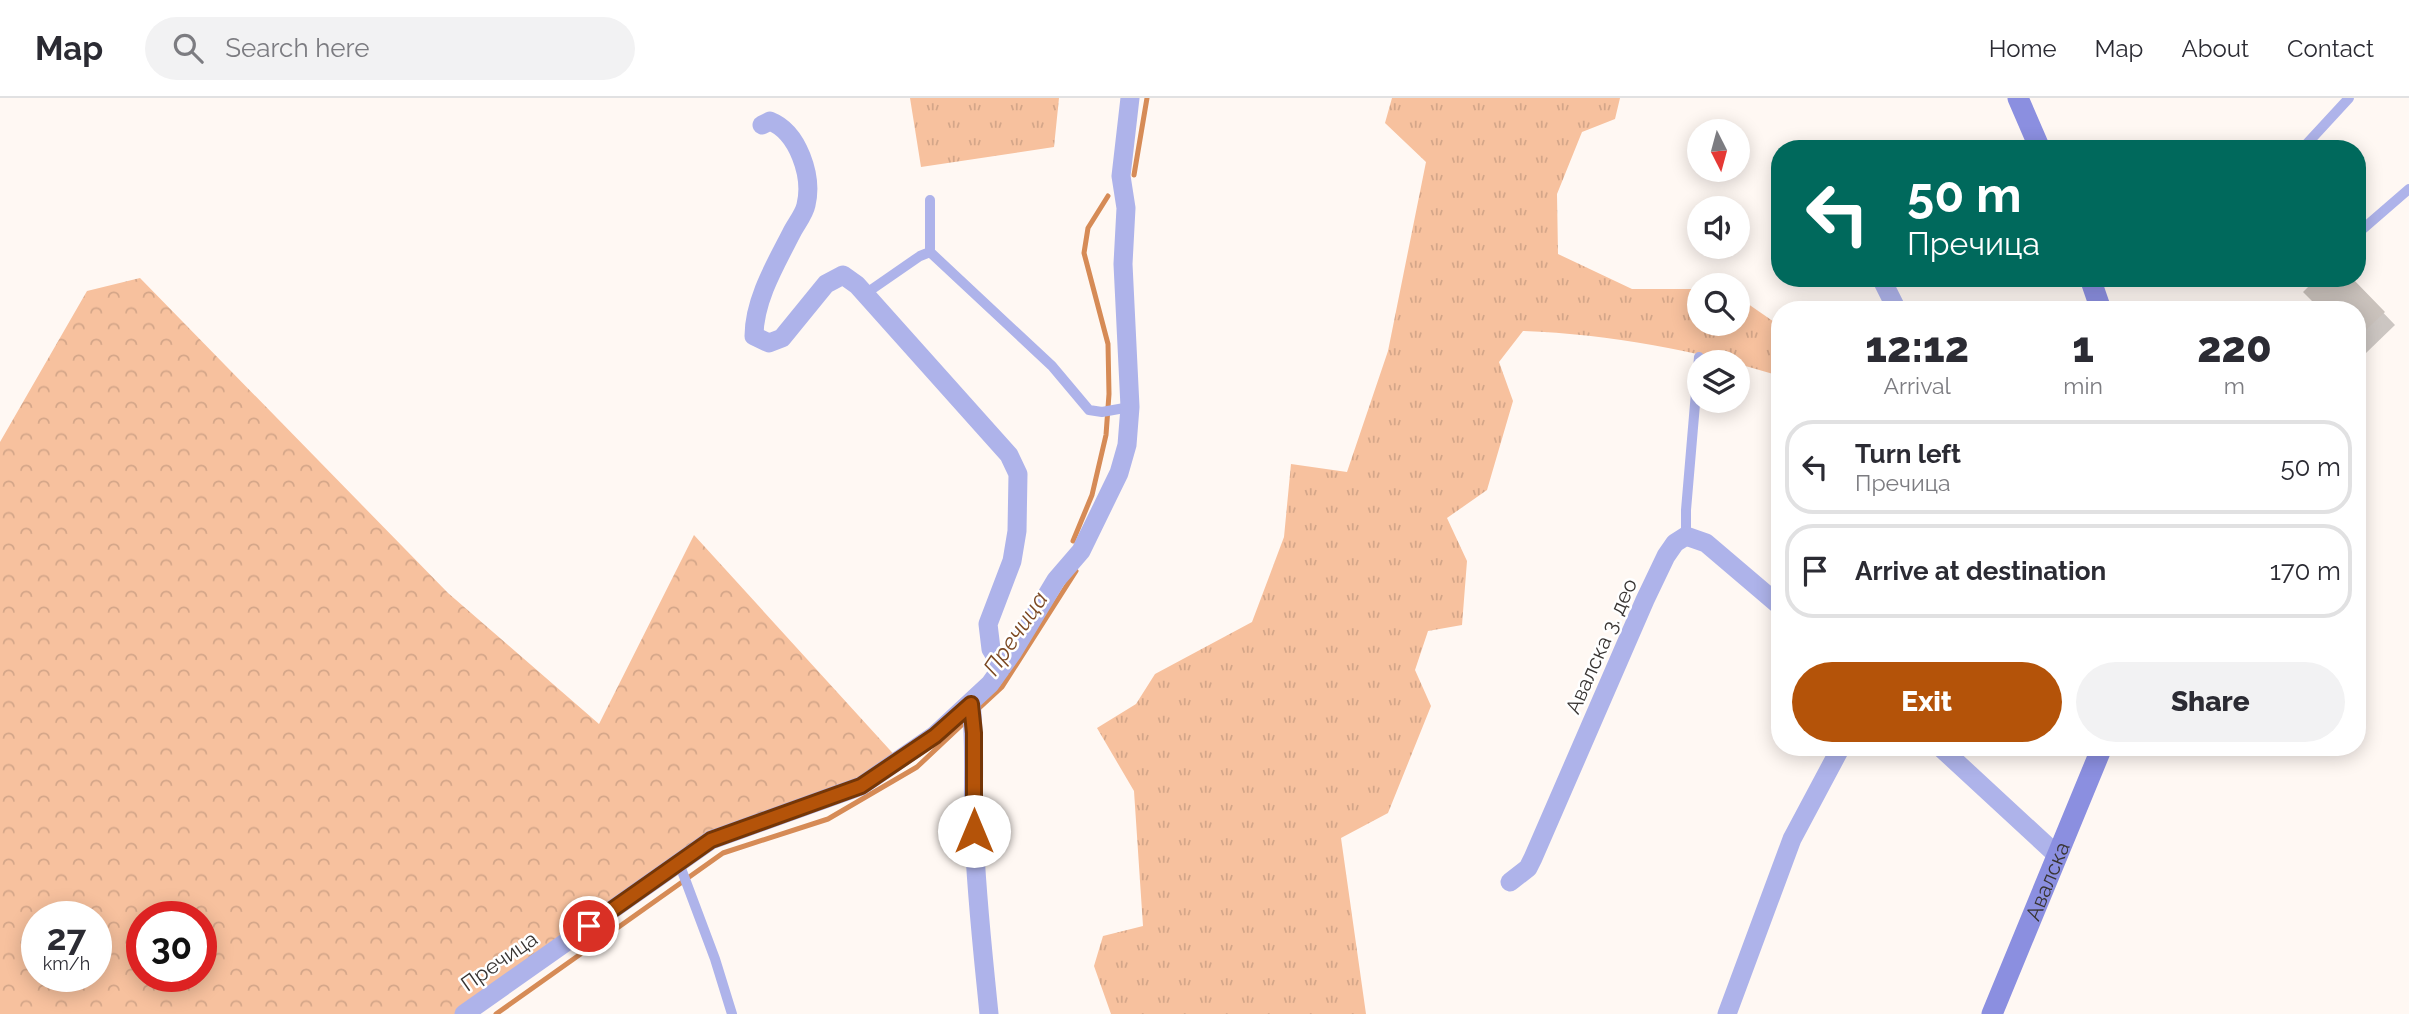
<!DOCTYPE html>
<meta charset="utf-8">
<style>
body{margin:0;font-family:Raleway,sans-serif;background:#f2f2f3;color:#2b2b33;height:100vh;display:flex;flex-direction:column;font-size:26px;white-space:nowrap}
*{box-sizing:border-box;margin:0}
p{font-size:23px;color:#7c7c81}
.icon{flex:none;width:38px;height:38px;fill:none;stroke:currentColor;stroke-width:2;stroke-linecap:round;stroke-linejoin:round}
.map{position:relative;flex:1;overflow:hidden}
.side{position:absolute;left:1771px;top:203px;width:595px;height:455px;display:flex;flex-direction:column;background:#fff;border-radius:28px;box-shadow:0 4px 18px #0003}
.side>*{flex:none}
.banner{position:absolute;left:1771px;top:42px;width:595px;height:147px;border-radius:28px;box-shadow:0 4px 18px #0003;background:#00695c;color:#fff;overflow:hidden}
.needle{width:46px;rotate:174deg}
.controls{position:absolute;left:1687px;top:21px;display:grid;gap:14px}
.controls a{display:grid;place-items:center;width:63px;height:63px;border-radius:50%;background:#fff;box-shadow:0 4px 18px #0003;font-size:35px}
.speed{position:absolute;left:21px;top:803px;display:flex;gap:14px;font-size:35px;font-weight:700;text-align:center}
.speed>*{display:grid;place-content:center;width:91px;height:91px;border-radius:50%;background:#fff;box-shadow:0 4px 18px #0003;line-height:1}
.speed small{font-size:18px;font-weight:400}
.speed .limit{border:10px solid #d22;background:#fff;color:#111}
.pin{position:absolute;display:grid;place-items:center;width:60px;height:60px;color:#fff;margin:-30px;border:4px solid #fff;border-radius:50%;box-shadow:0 2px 7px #0007}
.me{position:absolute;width:77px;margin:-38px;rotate:0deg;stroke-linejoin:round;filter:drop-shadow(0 0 5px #0008)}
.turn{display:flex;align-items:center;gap:24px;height:147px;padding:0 21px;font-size:32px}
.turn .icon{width:91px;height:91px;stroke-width:2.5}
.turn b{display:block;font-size:49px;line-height:60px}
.eta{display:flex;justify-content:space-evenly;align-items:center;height:119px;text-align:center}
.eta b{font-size:42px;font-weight:800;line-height:49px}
.button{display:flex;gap:14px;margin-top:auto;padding:14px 21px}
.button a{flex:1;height:80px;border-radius:42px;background:#b45309;color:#fff;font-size:28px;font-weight:800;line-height:80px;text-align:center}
.button a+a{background:#f2f2f3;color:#2b2b33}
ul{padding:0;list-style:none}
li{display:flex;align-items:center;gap:21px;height:94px;margin:0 14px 10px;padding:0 7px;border:4px solid #e1e1e2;border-radius:28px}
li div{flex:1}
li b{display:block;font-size:26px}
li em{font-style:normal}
header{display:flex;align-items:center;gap:42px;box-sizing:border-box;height:98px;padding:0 35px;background:#fff;border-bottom:2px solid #e1e1e2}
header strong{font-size:33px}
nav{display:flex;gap:38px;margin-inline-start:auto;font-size:24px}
.search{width:490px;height:63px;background:#f2f2f3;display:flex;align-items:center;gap:18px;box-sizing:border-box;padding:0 24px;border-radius:38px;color:#7c7c81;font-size:26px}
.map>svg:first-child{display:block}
.grass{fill:url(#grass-tufts)}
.forest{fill:url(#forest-crowns);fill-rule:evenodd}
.shadow{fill:#0003}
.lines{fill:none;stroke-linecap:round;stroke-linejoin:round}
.stream{stroke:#d68b56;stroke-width:5}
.building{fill:#cac2bc}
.lane{stroke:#aeb3ea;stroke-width:10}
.street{stroke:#aeb3ea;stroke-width:19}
.secondary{stroke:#8b8fe0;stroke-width:21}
.route-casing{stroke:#753606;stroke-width:18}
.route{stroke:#b45309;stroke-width:12}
.labels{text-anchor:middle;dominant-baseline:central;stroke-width:5;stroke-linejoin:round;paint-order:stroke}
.street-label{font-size:21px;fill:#393533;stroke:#fff}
.water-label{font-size:23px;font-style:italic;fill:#7c4923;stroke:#fff}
</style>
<header>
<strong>Map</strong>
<div class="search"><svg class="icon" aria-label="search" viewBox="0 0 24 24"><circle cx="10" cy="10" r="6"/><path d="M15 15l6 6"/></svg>Search here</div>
<nav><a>Home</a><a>Map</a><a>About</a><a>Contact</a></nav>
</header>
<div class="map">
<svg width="2409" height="916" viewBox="0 0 2409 916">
<defs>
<pattern id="grass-tufts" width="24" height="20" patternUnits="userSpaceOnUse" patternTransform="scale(1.75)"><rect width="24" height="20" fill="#f7c19e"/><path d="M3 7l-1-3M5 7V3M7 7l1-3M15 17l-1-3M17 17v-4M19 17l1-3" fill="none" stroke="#d4a689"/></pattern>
<pattern id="forest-crowns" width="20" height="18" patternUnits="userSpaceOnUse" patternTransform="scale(1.75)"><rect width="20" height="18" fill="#f7c19e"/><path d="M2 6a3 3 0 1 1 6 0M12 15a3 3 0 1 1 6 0" fill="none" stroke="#d4a689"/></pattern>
</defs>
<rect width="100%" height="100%" fill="#fff8f3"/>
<!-- grass -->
<path class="grass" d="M910,0H1059L1054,49L921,69Z
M1392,0H1620L1615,21L1582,34L1557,96L1558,156L1632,191H1699V226H1738V199L1780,228V278C1698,253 1609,236 1523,233L1499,264L1513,303L1487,392L1447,420L1467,463L1462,527L1428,533L1415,572L1431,608L1388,715L1341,740L1366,916H1111L1094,868L1103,838L1143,828L1134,693L1097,630L1136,606L1155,576L1252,524L1284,439L1291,366L1347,374L1388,253L1426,64L1385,25Z"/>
<!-- forest -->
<path class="forest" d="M140,180L448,495L599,626L694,437L899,662L679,765L473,916H0V344L87,193ZM37,819H96V878H37ZM142,819H201V878H142Z"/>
<!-- shadow -->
<path class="shadow" d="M2350,180L2395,227L2366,255L2357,247V212Z"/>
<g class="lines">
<!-- stream -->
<path class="stream" d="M1134,77L1147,0
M1073,443L1092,397L1106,337L1109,296L1108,246L1084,155L1088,130L1108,98
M976,613L1002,589L1076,473
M496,916L723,755L828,721L917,669L967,622"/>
</g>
<!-- building -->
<path class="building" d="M2317,180H2352L2385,214L2357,240V212H2321L2303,194Z"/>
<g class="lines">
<!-- lane -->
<path class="lane" d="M2302,51L2349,0
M930,102V154
M2357,136L2409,91
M865,196L920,158L930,154L1052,268L1089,312L1102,314L1130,309
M1686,438V412L1699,259
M679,765L715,861L732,916"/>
<!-- street -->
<path class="street" d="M762,27L770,23C798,34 813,78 806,107C804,117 795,127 791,136C775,167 754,203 754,238L769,245L782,240L826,186L843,177L857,187L1009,357L1018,376L1017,433L1012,463L988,526L991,551L1002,569
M1881,180L1897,212
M971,605C976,648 972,691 974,734C976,795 983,855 989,916
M1940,649L2058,758
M1510,784L1528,770L1533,760L1645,502L1666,458L1675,445L1686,438L1706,445L1780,508
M464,916L711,742L861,688L935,637L990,586L1012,555L1056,482L1081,453L1119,375L1127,347L1130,309L1123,166L1126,110L1121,78L1130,0
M1727,916L1792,741L1841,649"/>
<!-- secondary -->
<g class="secondary">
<path d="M2018,0L2040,51"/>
<path d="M2090,180L2101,212"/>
<path id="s1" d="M1992,916L2102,649"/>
</g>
</g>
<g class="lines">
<!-- route casing -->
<g class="route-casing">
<path id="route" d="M589,828L711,742L861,688L935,638L971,606L974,635V733"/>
</g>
<!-- route -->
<use href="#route" class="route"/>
</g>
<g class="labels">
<!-- street labels -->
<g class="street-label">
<text transform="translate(1601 548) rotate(-66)">Авалска 3. део</text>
<text stroke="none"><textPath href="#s1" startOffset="144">Авалска</textPath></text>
<text transform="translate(499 863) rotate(-35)">Пречица</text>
</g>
<!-- water labels -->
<g class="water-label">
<text transform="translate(1015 535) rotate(-56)">Пречица</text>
</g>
</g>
</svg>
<div class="controls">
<a><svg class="needle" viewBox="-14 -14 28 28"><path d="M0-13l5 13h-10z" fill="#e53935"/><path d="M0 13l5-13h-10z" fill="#7c7c81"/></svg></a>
<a><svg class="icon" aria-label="sound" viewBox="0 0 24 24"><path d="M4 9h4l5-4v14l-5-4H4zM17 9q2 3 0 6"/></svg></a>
<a><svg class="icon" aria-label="search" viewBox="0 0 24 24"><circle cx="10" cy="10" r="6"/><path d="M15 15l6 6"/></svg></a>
<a><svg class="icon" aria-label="layers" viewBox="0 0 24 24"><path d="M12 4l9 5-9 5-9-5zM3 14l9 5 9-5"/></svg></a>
</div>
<div class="speed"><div>27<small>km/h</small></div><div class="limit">30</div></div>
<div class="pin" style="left:589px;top:828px;background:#d93025"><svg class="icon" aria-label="arrive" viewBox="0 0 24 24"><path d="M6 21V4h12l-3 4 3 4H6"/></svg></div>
<svg class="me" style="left:974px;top:733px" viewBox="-20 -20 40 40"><circle r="19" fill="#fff"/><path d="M0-13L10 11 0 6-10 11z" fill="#b45309"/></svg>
<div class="banner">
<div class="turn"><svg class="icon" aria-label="left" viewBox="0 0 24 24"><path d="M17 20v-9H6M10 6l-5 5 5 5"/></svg><div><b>50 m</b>Пречица</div></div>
</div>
<section class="side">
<div class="eta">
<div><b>12:12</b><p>Arrival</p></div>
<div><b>1</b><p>min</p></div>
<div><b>220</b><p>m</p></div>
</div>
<ul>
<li><svg class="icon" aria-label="left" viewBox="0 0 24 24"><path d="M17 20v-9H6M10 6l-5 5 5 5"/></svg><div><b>Turn left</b><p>Пречица</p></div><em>50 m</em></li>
<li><svg class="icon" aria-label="arrive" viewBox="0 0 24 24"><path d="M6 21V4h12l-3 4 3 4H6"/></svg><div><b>Arrive at destination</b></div><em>170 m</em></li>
</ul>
<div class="button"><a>Exit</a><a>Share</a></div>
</section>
</div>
